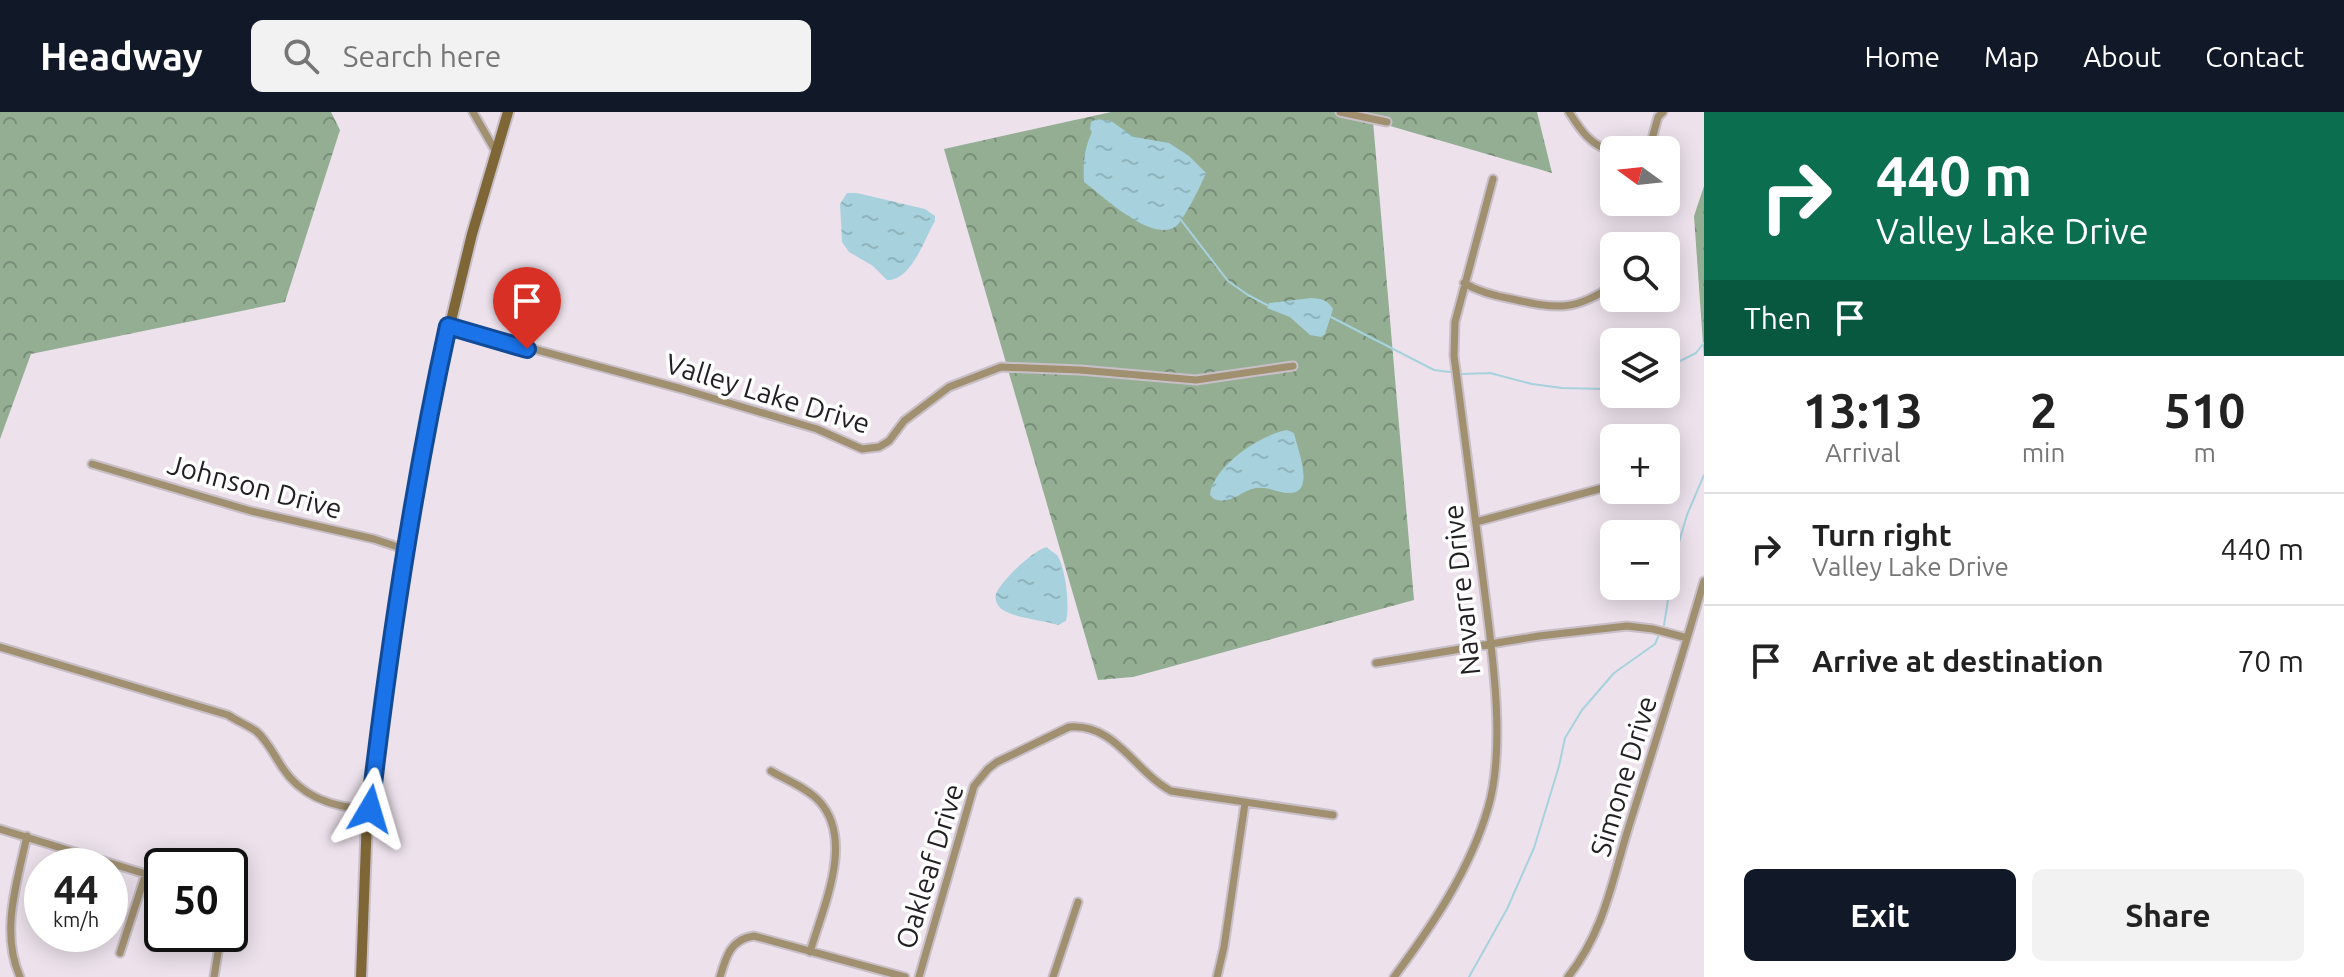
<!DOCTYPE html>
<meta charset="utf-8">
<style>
body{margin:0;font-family:Ubuntu,sans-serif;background:#f2f2f2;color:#222;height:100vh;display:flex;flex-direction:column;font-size:30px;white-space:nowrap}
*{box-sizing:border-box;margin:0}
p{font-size:26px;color:#767676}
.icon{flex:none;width:44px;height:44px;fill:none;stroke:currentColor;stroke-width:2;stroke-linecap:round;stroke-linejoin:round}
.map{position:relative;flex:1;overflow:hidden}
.panel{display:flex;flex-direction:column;background:#fff;width:640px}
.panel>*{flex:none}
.guide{background:#0b6e4f;color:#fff;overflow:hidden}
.needle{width:52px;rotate:285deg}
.fabs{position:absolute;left:1600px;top:24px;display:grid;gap:16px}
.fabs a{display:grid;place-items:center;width:80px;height:80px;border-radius:12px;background:#fff;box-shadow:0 4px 20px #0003;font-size:40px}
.speed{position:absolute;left:24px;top:736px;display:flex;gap:16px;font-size:40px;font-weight:700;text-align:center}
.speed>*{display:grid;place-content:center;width:104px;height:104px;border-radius:50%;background:#fff;box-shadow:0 4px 20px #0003;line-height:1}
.speed small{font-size:20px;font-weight:400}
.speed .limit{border:4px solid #111;border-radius:12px;background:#fff;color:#111}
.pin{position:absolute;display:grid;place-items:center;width:68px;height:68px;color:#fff;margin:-82px -34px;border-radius:50% 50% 50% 0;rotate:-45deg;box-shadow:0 0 8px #0007}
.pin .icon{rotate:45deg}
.me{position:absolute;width:88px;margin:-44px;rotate:7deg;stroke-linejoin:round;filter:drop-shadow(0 0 6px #0008)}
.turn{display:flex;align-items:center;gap:28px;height:168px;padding:0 40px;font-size:36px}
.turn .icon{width:104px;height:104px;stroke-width:2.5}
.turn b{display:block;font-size:56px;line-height:68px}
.then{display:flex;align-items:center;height:76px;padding:0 40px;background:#0003;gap:16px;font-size:30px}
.eta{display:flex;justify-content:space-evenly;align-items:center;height:136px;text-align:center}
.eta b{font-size:48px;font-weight:600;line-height:56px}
.action{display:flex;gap:16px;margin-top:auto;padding:16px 40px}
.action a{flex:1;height:92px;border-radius:12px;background:#111827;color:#fff;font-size:32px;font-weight:600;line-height:92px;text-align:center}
.action a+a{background:#f2f2f2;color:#222}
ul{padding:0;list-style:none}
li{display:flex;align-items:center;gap:24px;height:112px;padding:0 40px;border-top:2px solid #e0e0e0}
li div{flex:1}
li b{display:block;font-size:30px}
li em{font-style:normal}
header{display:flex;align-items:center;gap:48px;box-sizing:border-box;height:112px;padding:0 40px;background:#111827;color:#fff}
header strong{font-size:38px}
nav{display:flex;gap:44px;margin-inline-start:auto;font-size:28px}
.search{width:560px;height:72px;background:#f2f2f2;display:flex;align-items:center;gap:20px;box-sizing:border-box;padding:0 28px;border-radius:12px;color:#767676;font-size:30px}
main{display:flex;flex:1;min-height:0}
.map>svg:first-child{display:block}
.forest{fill:url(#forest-crowns)}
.water{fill:url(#water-ripples)}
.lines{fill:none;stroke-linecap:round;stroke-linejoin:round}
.stream{stroke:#a7d2dd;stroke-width:2}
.street-casing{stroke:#c8bfc8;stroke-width:11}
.secondary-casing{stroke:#c8bfc8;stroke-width:14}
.street{stroke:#a09070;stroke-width:7}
.secondary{stroke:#7e6636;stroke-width:10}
.route-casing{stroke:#114b97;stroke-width:20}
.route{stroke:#1a73e8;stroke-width:14}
.labels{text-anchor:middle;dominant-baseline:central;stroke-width:7;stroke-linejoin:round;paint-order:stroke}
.street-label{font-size:28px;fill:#221f22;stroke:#fff}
</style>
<header>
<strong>Headway</strong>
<div class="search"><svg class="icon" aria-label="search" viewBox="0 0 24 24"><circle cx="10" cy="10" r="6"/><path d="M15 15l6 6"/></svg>Search here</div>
<nav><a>Home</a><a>Map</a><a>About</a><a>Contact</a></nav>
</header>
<main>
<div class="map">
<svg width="1704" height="865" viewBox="0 0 1704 865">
<defs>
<pattern id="forest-crowns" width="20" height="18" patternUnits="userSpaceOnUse" patternTransform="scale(2)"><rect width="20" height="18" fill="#94ae94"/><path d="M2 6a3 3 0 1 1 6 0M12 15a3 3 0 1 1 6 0" fill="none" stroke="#788d78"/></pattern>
<pattern id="water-ripples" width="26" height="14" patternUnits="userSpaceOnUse" patternTransform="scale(2)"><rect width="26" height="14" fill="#a7d2dd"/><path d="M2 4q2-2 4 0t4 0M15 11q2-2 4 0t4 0" fill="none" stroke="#8fb4bd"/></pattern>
</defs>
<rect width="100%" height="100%" fill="#ede2ec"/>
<!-- forest -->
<path class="forest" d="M0,0H331L340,18L285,190L31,242L0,327Z
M1111,0H1537L1552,61L1373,9L1414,488L1133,565L1098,568L944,37Z
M1704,74V246L1694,104Z"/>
<!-- water -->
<path class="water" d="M1097,7L1111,9L1134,25L1169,31L1189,44L1206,61C1202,71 1183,110 1175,115C1150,130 1103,84 1084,70C1083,52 1084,37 1092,20L1090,17L1091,10Z
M847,81H857L925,97L935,104V109C924,128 911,169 887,168L873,154L849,140L842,130L840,92Z
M1311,186C1322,187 1327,187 1333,197L1325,222L1321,225L1310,223L1290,205L1267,196L1269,191Z
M1287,318L1294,321C1297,336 1317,383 1288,381C1277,380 1268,375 1256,376C1240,379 1231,393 1214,387L1210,383C1213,354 1261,322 1287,318Z
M1047,435C1048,437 1056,442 1057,443C1066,456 1070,495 1066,509L1058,513C1043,508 1015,506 1003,498C998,495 994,488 996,482C1001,469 1033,438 1047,435Z"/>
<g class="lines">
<!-- stream -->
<path class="stream" d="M1181,108L1228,169L1248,183L1267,193
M1331,205L1434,258L1450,260
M1666,256L1696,241L1704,231
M1462,262L1490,261L1532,272L1562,276L1605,277L1614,275
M1664,513L1675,444L1687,403L1704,363
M1469,865L1507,797L1534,736L1559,654L1565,626L1582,598L1614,561L1655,532L1658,525"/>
<!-- street casing -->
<g class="street-casing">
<path id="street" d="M473,0L496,40
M1340,0L1387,10
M1569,0C1581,19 1591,34 1614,40
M1649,38L1658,5L1663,0
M1464,171C1479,180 1495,184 1512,187C1556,197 1576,200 1614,172
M448,214L682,277L817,317L862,337L879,335L889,329L904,309L949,275L1001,255L1080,258L1196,268L1293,254
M92,352L251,399L374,427L407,438
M1476,410L1614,373
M0,535L228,603C237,609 247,613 256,619C267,628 274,643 282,655C302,686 334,696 370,697
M1376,551L1539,524L1627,514L1653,517L1687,526
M771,659C786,668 807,676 819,689C855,728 823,795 810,840
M0,717L162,767
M120,841L146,761
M20,865C0,820 17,770 27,724
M214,865L221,822
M720,865C726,844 731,827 754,824L905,865
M919,865L974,674L988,657L997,650L1069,615C1115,611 1134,659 1171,679L1333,703
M1053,865L1078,790
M1217,865L1224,835L1245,691
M1394,865C1432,814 1470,758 1488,696C1507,633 1491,533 1483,467C1473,392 1464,318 1454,244L1455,210L1493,67
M1568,865C1605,818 1612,768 1629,714C1655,632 1680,551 1704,469"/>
</g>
<!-- secondary casing -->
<g class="secondary-casing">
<path id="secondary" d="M361,865L367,706L426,312L472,122L508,0"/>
</g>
<!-- street -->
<use href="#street" class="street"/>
<!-- secondary -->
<use href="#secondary" class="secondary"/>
</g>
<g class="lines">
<!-- route casing -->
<g class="route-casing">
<path id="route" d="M370,697C389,535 413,373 448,214L527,237"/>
</g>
<!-- route -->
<use href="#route" class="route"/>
</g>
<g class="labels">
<!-- street labels -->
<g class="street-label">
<text transform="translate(768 281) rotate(17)">Valley Lake Drive</text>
<text transform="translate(255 374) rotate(15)">Johnson Drive</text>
<text transform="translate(1461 478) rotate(-96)">Navarre Drive</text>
<text transform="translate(1623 664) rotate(-73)">Simone Drive</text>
<text transform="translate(929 754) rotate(-73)">Oakleaf Drive</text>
</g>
</g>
</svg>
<div class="fabs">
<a><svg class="needle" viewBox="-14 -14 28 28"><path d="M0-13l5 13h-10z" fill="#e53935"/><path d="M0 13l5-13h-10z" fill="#767676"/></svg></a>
<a><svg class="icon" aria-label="search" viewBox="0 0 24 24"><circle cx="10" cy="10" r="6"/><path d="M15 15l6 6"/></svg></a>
<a><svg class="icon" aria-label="layers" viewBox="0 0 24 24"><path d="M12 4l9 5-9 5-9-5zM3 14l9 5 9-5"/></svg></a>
<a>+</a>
<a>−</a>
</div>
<div class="speed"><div>44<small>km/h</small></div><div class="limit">50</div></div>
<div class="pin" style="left:527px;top:237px;background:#d93025"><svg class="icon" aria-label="arrive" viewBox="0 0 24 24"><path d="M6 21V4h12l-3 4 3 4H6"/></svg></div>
<svg class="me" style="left:370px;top:697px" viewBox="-20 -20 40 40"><path d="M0-17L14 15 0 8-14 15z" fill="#1a73e8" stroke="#fff" stroke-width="4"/></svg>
</div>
<section class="panel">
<div class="guide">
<div class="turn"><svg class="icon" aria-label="right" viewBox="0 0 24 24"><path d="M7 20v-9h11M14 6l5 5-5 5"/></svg><div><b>440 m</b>Valley Lake Drive</div></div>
<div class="then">Then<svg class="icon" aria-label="arrive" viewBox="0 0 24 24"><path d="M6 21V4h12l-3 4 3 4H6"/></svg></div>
</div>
<div class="eta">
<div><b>13:13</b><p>Arrival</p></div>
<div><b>2</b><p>min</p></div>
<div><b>510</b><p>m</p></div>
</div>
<ul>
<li><svg class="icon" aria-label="right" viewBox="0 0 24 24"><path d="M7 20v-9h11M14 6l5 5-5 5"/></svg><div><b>Turn right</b><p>Valley Lake Drive</p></div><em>440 m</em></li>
<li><svg class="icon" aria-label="arrive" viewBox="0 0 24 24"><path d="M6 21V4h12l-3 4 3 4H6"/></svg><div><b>Arrive at destination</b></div><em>70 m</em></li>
</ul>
<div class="action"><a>Exit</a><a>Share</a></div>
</section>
</main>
